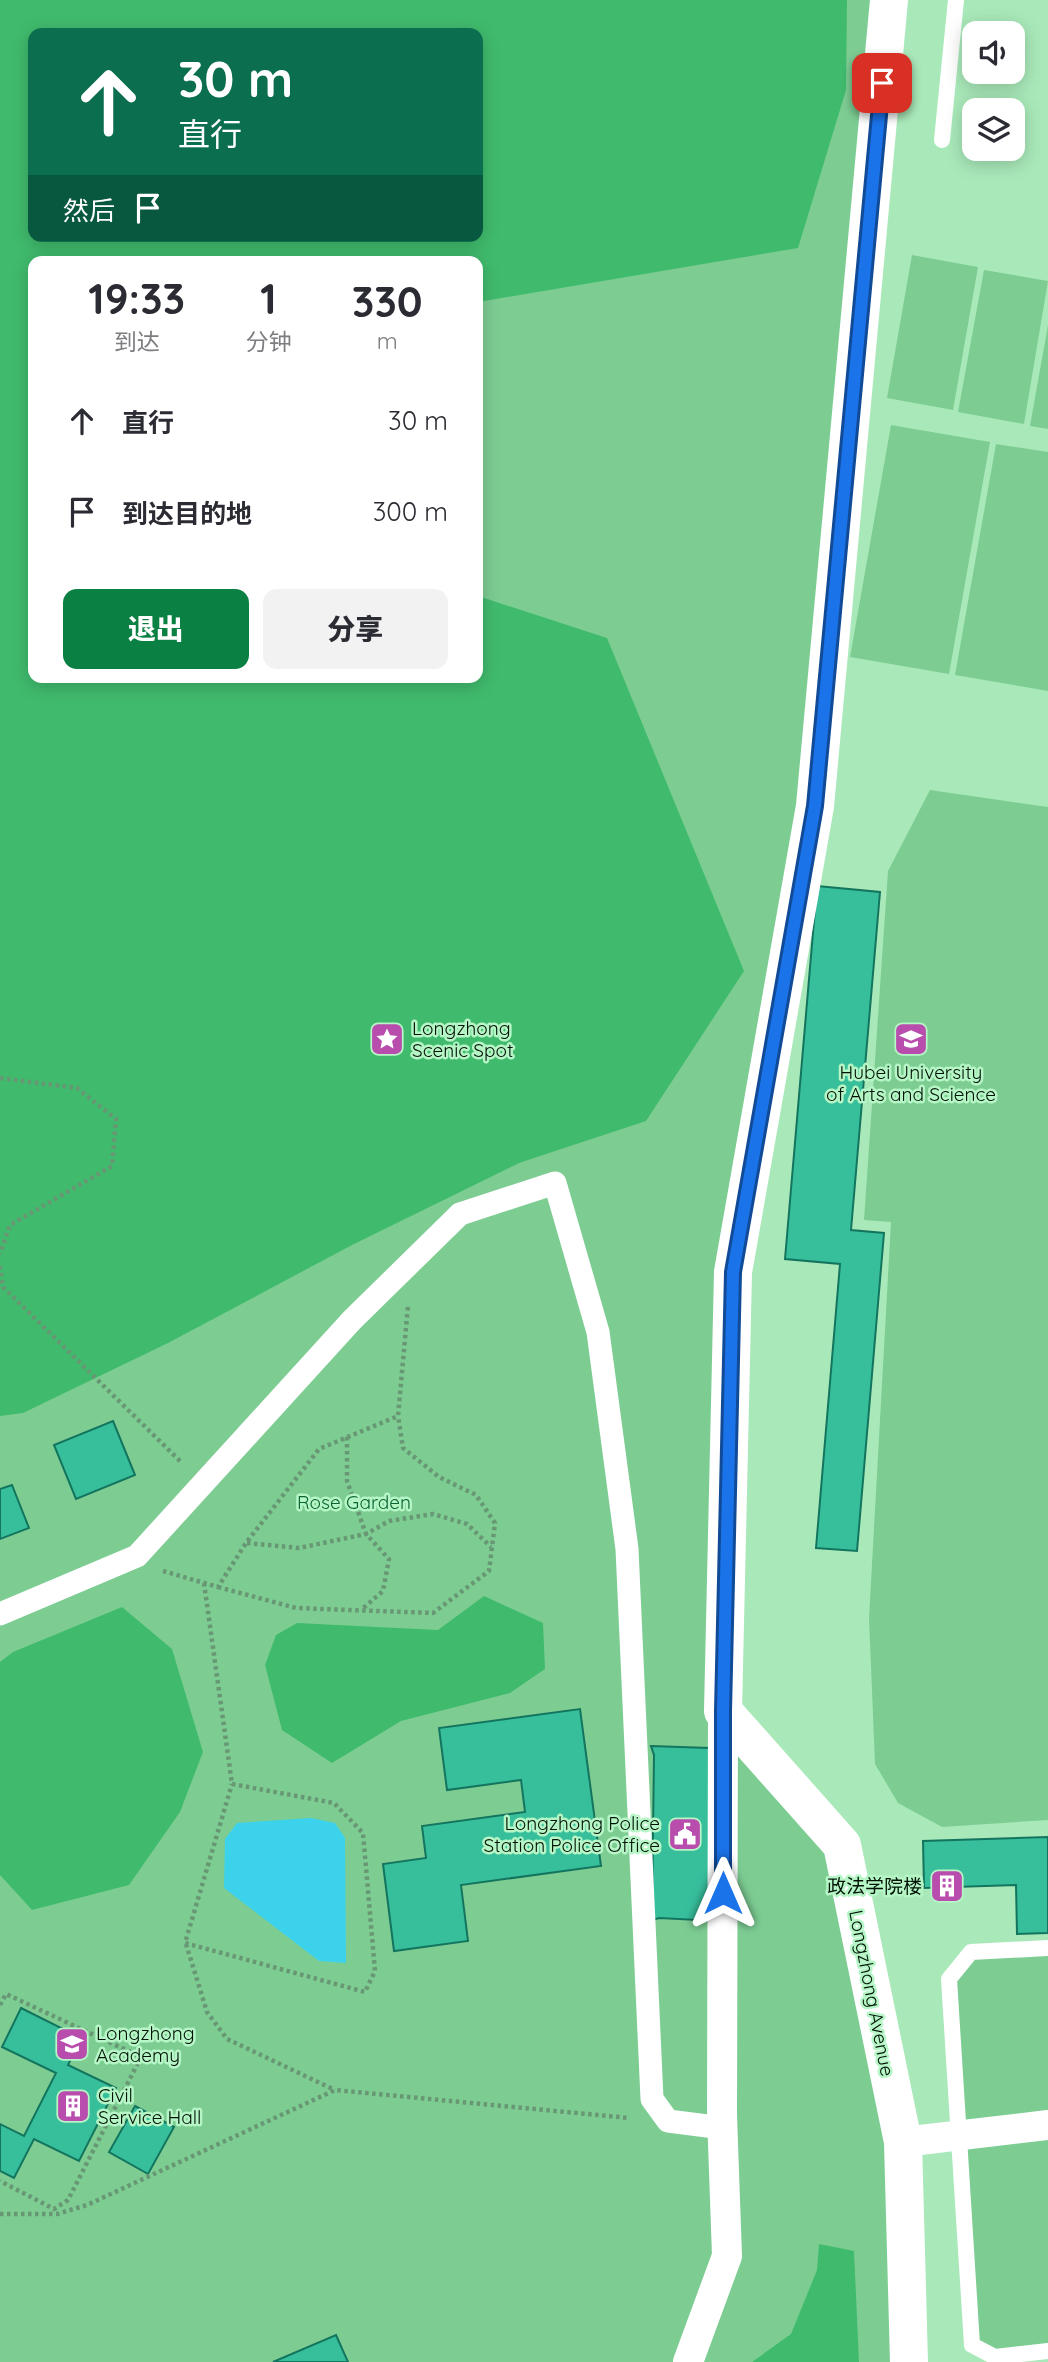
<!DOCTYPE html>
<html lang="zh">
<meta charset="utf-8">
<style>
body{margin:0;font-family:Quicksand,"Noto Sans SC",sans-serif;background:#f2f2f3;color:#2b2b33;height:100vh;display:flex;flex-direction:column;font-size:26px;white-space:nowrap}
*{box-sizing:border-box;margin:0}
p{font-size:23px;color:#7c7c81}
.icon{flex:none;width:38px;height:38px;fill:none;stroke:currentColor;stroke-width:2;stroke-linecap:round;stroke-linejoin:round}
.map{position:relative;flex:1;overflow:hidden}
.side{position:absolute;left:28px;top:256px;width:455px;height:427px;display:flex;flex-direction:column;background:#fff;border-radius:14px;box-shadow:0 4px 18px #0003}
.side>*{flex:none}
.banner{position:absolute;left:28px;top:28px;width:455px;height:214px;border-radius:14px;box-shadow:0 4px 18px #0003;background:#0b6e4f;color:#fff;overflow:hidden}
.tools{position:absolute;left:962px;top:21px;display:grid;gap:14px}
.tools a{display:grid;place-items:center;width:63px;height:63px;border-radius:14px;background:#fff;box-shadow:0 4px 18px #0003;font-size:35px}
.pin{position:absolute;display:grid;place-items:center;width:60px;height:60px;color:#fff;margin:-30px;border-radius:14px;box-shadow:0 4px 10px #0006}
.me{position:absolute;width:77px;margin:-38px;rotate:0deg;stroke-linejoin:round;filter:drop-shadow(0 0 5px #0008)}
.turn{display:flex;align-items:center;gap:24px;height:147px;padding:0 35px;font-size:32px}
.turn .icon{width:91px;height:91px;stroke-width:2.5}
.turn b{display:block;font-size:49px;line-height:60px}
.then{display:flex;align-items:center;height:66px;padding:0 35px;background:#0003;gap:14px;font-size:26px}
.eta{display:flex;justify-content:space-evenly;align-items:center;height:119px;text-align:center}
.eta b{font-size:42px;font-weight:800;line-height:49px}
.button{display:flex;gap:14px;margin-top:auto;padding:14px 35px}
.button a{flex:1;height:80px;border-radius:14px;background:#0b8043;color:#fff;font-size:28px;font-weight:800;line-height:80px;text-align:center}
.button a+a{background:#f2f2f3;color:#2b2b33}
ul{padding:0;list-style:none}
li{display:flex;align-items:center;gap:21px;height:91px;padding:0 35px}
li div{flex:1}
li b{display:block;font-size:26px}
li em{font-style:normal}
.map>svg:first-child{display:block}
.green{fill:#7dcd93;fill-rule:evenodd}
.forest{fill:#40bb6d;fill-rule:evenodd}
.water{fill:#3cd2ec}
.building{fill:#37bf9c;stroke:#13755e;stroke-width:2}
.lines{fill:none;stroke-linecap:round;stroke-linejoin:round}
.path{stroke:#689774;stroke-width:4.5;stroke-dasharray:3.5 3.5;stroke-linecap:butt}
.service{stroke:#fff;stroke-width:16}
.pedestrian{stroke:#fff;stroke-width:23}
.minor{stroke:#fff;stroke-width:30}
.secondary{stroke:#fff;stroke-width:38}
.route-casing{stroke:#114b97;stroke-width:18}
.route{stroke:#1a73e8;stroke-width:12}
.labels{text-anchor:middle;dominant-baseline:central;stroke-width:5;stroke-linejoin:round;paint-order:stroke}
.poi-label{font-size:19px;fill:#001204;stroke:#b6f6c6;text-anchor:start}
.park-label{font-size:19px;fill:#0a6431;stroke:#b6f6c6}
.street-label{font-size:19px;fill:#001204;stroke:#b6f6c6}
</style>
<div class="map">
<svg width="1048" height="2362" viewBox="0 0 1048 2362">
<rect width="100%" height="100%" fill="#a9e9b9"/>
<!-- green -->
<path class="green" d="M0,0H889L815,806L733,1272L723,1710L842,1845L880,2032L909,2362H0ZM33,33H478V236H33ZM33,261H478V677H33Z
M912,255L978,267L953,410L887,398Z
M984,270L1048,281L1024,424L958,412Z
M1048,325V429L1030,426Z
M891,425L990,442L949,674L850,657Z
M996,444L1048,452V691L955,675Z
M930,790L1048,807V1820L942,1827L898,1803L875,1764L869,1618L891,1222L864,1220L888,871Z
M1048,1948V2351L995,2357L972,2345L949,1979L971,1952Z"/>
<!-- forest -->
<path class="forest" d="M0,0H847L846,90L798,248L478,302V261H33V677H478V596L607,638L744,971L646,1121L519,1163L352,1245L168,1343L23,1413L0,1416ZM33,33H478V236H33Z
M484,1596L543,1623L545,1669L510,1693L401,1721L332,1763L282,1730L265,1665L276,1635L297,1623L438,1630Z
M122,1607L172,1649L203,1752L180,1812L129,1885L32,1910L0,1875V1662L13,1652Z
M819,2244L854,2251L859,2362H752L791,2334L817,2270Z"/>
<!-- water -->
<path class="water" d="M311,1818L335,1823L345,1838L346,1963L319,1961L224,1888L225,1839L237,1823Z"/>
<!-- building -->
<path class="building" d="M817,886L880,892L851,1230L884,1233L857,1551L816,1548L840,1264L785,1259Z
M113,1421L135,1475L76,1499L54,1445Z
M12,1485L29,1528L0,1539V1489Z
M580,1709L601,1866L461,1885L468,1941L394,1951L383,1864L426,1858L422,1826L525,1812L521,1780L447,1790L439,1728Z
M651,1746L709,1748L717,1921L659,1918L649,1921L652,1912L654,1755Z
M1048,1837V1933L1017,1934L1016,1885L924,1888L923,1841Z
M21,2008L81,2038L68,2065L116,2088L79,2161L34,2139L14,2178L0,2171V2124L24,2136L56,2073L2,2047Z
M135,2106L174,2127L148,2174L109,2152Z
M336,2335L348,2362H273Z"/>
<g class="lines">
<!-- path -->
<path class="path" d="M0,1078L77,1088L116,1119L112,1166L10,1225L0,1254
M0,1266L3,1287L182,1463
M347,1437V1481L366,1534L389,1559L383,1591L361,1610
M247,1543L299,1548L366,1534L389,1521L433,1514L467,1524L491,1547
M163,1571L218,1587L246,1543L319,1449L398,1416L408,1306
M204,1583L232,1784L334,1803L363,1833L375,1971L365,1992L185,1943L232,1784
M218,1587L296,1608L433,1613L489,1571L495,1523L476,1495L439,1477L403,1448L398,1416
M186,1944L207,2012L227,2039L335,2090
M0,2005L6,1994L141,2057L68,2200L54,2209L0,2181
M0,2214H57L87,2205L335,2090L629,2118"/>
<!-- service -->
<path class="service" d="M942,140L956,0
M1048,1948L971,1952L949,1979L972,2345L995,2357L1048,2351"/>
<!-- pedestrian -->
<path class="pedestrian" d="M0,1614L137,1556L352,1320L460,1214L555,1183L598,1332L627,1549L652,2099L668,2121L723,2128"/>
<!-- minor -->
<path class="minor" d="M903,2142L1048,2125
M688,2362L727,2256L722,2115L723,1711"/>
<!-- secondary -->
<path class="secondary" d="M889,0L815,806L733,1272L723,1711L842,1845L903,2142L909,2362"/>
</g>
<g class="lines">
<!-- route casing -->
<g class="route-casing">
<path id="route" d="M723,1893V1711L733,1272L815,806L882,83"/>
</g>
<!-- route -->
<use href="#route" class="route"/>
</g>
<!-- icons -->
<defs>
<g id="sight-square" transform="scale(1.75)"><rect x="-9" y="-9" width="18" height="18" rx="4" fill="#b84dad" stroke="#b6f6c6"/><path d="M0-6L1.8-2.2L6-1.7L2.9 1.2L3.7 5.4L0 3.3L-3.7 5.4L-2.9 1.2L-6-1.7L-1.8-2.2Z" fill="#fff"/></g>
<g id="university-square" transform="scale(1.75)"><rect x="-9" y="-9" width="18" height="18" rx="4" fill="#b84dad" stroke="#b6f6c6"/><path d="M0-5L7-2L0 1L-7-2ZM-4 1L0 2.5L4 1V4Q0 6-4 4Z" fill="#fff"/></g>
<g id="civic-square" transform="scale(1.75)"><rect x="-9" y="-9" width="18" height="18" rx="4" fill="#b84dad" stroke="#b6f6c6"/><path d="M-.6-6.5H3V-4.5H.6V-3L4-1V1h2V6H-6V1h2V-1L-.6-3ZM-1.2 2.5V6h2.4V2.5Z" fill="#fff"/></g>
<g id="building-square" transform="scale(1.75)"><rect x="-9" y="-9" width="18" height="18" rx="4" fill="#b84dad" stroke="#b6f6c6"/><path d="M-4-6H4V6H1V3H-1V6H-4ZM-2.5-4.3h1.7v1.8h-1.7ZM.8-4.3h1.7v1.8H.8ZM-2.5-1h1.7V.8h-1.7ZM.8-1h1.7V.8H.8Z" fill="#fff"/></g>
</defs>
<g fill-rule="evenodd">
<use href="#sight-square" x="387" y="1039"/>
<use href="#university-square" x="911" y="1039"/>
<use href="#civic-square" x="685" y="1834"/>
<use href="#building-square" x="947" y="1886"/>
<use href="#university-square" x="72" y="2044"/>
<use href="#building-square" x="73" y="2106"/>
</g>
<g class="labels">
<!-- poi labels -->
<g class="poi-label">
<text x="412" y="1028">Longzhong<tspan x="412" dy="22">Scenic Spot</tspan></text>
<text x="911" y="1072" text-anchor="middle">Hubei University<tspan x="911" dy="22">of Arts and Science</tspan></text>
<text x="660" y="1823" text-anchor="end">Longzhong Police<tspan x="660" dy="22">Station Police Office</tspan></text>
<text x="922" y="1886" text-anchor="end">政法学院楼</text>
<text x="96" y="2033">Longzhong<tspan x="96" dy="22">Academy</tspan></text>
<text x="98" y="2095">Civil<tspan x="98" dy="22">Service Hall</tspan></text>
</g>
<!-- park labels -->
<g class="park-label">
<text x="354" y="1502">Rose Garden</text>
</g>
<!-- street labels -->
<g class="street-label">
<text transform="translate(872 1993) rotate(79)">Longzhong Avenue</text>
</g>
</g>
</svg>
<div class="tools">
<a><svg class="icon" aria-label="sound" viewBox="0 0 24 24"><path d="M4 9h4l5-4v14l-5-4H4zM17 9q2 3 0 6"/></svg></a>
<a><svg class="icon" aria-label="layers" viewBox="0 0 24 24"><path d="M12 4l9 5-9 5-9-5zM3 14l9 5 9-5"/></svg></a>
</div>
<div class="pin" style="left:882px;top:83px;background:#d93025"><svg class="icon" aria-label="arrive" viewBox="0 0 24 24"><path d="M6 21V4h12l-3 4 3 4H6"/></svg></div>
<svg class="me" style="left:723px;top:1893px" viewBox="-20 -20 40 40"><path d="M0-17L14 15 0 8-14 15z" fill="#1a73e8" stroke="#fff" stroke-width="4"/></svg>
<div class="banner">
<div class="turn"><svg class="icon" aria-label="ahead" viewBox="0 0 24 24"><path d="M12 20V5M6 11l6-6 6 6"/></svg><div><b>30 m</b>直行</div></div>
<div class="then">然后<svg class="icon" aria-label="arrive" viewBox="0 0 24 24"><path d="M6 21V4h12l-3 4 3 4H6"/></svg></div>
</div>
<section class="side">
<div class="eta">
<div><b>19:33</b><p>到达</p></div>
<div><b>1</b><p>分钟</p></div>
<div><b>330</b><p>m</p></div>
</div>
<ul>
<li><svg class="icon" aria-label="ahead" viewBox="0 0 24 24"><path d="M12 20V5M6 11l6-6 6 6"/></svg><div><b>直行</b></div><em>30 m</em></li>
<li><svg class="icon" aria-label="arrive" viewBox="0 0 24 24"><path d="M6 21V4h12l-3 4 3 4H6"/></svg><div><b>到达目的地</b></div><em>300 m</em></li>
</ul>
<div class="button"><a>退出</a><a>分享</a></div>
</section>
</div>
